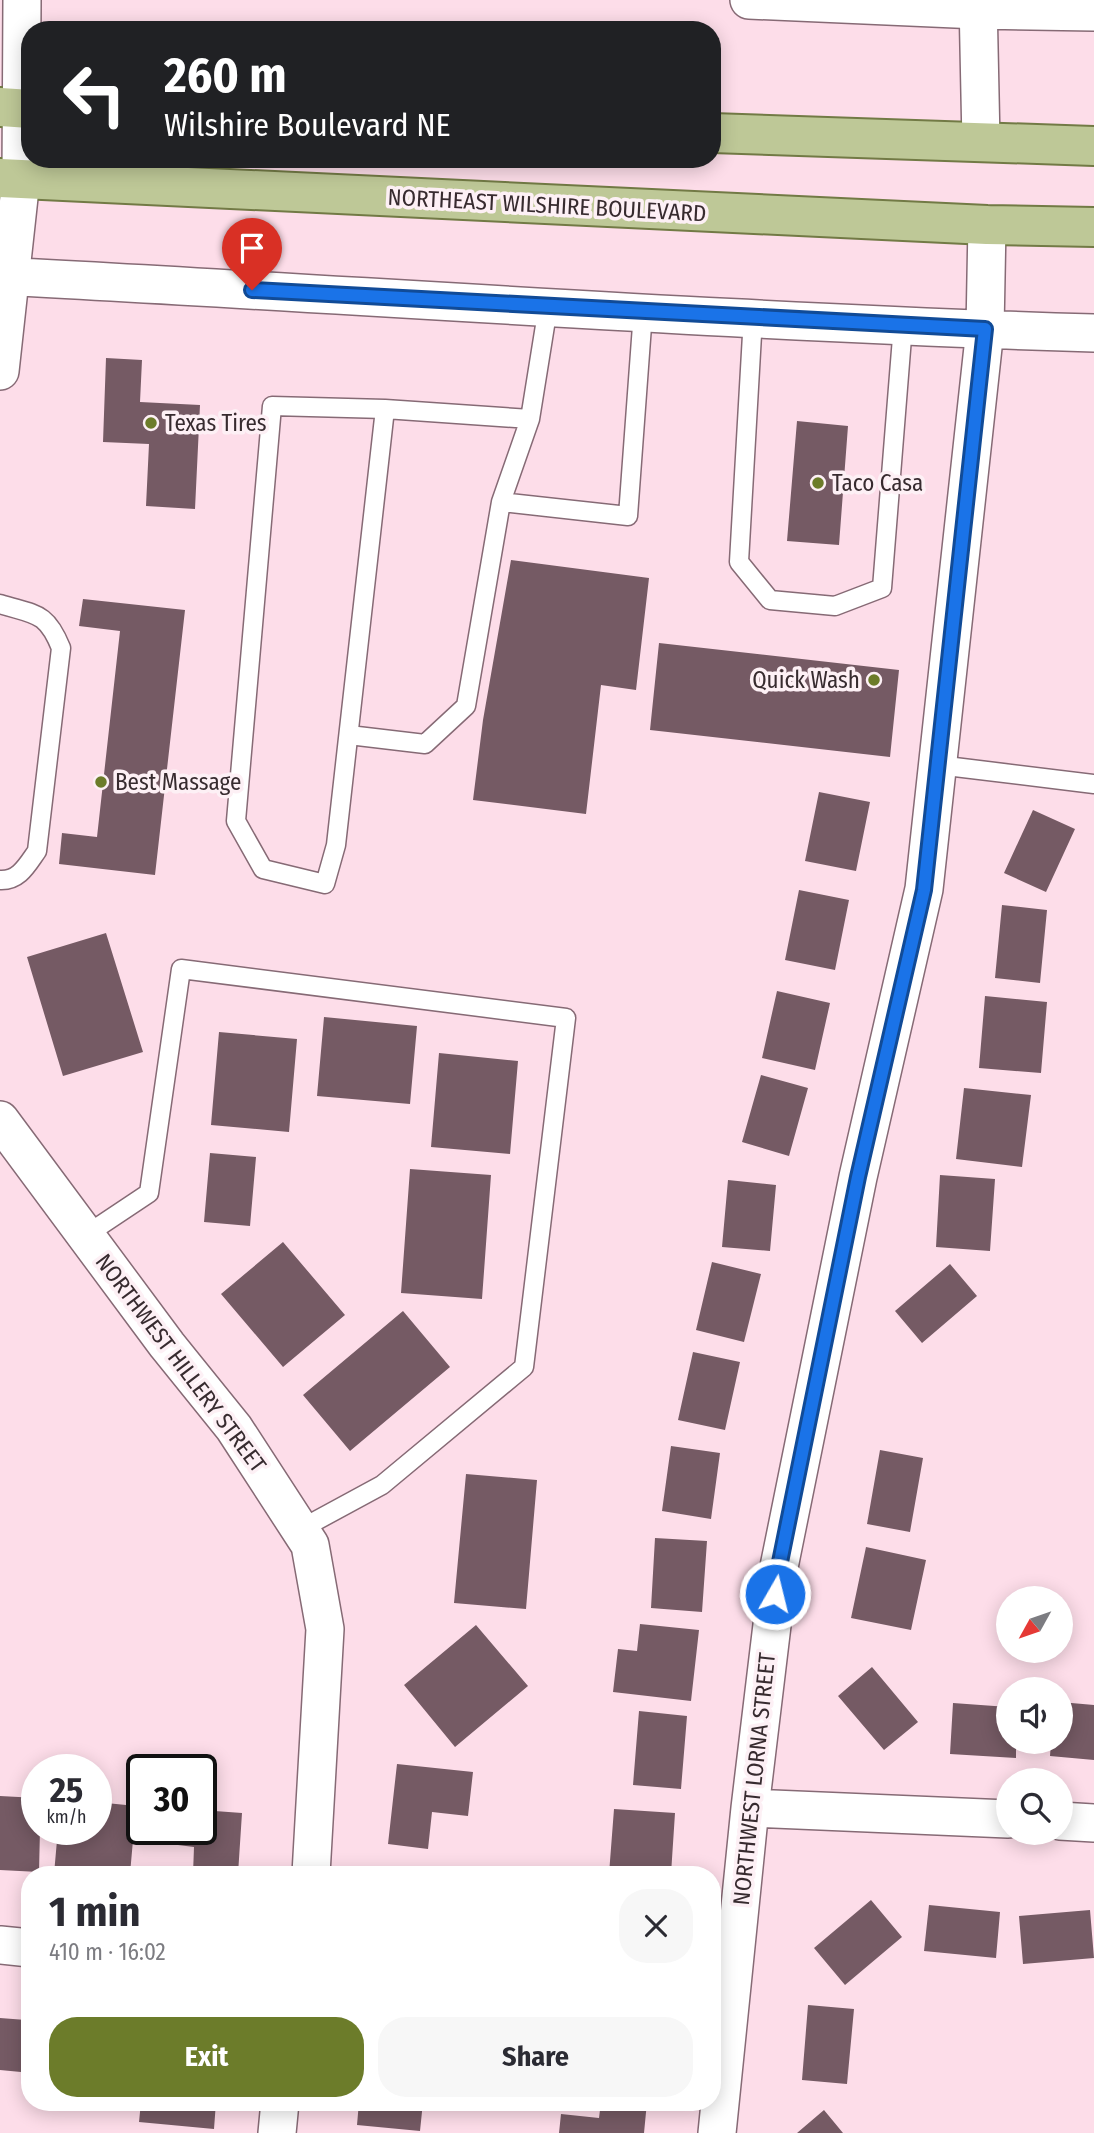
<!DOCTYPE html>
<meta charset="utf-8">
<style>
body{margin:0;font-family:"Fira Sans Condensed",sans-serif;background:#f7f7f7;color:#2b2b33;height:100vh;display:flex;flex-direction:column;font-size:26px;white-space:nowrap}
*{box-sizing:border-box;margin:0}
p{font-size:23px;color:#7c7c81}
.icon{flex:none;width:38px;height:38px;fill:none;stroke:currentColor;stroke-width:2;stroke-linecap:round;stroke-linejoin:round}
.map{position:relative;flex:1;overflow:hidden}
.details{position:absolute;left:21px;top:1866px;width:700px;height:245px;display:flex;flex-direction:column;background:#fff;border-radius:28px;box-shadow:0 4px 18px #0003}
.details>*{flex:none}
.guide{position:absolute;left:21px;top:21px;width:700px;height:147px;border-radius:28px;box-shadow:0 4px 18px #0003;background:#202124;color:#fff;overflow:hidden}
.needle{width:46px;rotate:230deg}
.tools{position:absolute;left:996px;top:1586px;display:grid;gap:14px}
.tools a{display:grid;place-items:center;width:77px;height:77px;border-radius:50%;background:#fff;box-shadow:0 4px 18px #0003;font-size:35px}
.speed{position:absolute;left:21px;top:1754px;display:flex;gap:14px;font-size:35px;font-weight:700;text-align:center}
.speed>*{display:grid;place-content:center;width:91px;height:91px;border-radius:50%;background:#fff;box-shadow:0 4px 18px #0003;line-height:1}
.speed small{font-size:18px;font-weight:400}
.speed .limit{border:4px solid #111;border-radius:10px;background:#fff;color:#111}
.pin{position:absolute;display:grid;place-items:center;width:60px;height:60px;color:#fff;margin:-72px -30px;border-radius:50% 50% 50% 0;rotate:-45deg;box-shadow:0 0 7px #0007}
.pin .icon{rotate:45deg}
.me{position:absolute;width:77px;margin:-38px;rotate:8deg;stroke-linejoin:round;filter:drop-shadow(0 0 5px #0008)}
.turn{display:flex;align-items:center;gap:24px;height:147px;padding:0 28px;font-size:32px}
.turn .icon{width:91px;height:91px;stroke-width:2.5}
.turn b{display:block;font-size:49px;line-height:60px}
.round{display:grid;place-items:center;flex:none;width:74px;height:74px;border-radius:28px;background:#f7f7f7}
.head{display:flex;align-items:center;justify-content:space-between;height:119px;padding:0 28px}
h1{font-size:42px;font-weight:700;line-height:52px}
.cta{display:flex;gap:14px;margin-top:auto;padding:14px 28px}
.cta a{flex:1;height:80px;border-radius:28px;background:#6c7c2a;color:#fff;font-size:28px;font-weight:700;line-height:80px;text-align:center}
.cta a+a{background:#f7f7f7;color:#2b2b33}
.map>svg:first-child{display:block}
.building{fill:#755a64}
.lines{fill:none;stroke-linecap:round;stroke-linejoin:round}
.lane-casing{stroke:#866a75;stroke-width:21}
.street-casing{stroke:#866a75;stroke-width:40}
.primary-casing{stroke:#727a45;stroke-width:42}
.lane{stroke:#fff;stroke-width:18}
.street{stroke:#fff;stroke-width:37}
.primary{stroke:#bec897;stroke-width:38}
.route-casing{stroke:#114b97;stroke-width:18}
.route{stroke:#1a73e8;stroke-width:12}
.poi-dot{fill:#6c7c2a;stroke:#fdf0f5;stroke-width:2.5}
.labels{text-anchor:middle;dominant-baseline:central;stroke-width:7;stroke-linejoin:round;paint-order:stroke}
.street-label{font-size:23px;fill:#372b2f;stroke:#fdf0f5}
.poi-label{font-size:23px;fill:#372b2f;stroke:#fdf0f5;text-anchor:start}
</style>
<div class="map">
<svg width="1094" height="2133" viewBox="0 0 1094 2133">
<rect width="100%" height="100%" fill="#fddde9"/>
<!-- building -->
<path class="building" d="M106,358L142,360L140,402L200,405L195,509L146,506L149,444L103,442Z
M797,421L848,426L839,545L787,541Z
M511,560L649,578L636,690L601,685L586,814L473,800L483,720Z
M83,599L185,610L155,875L59,864L62,833L97,837L120,631L79,626Z
M659,643L899,670L890,757L650,730Z
M819,792L870,802L856,871L805,861Z
M1033,810L1075,829L1046,892L1004,873Z
M799,890L849,900L835,970L785,960Z
M1002,905L1047,910L1040,983L995,978Z
M106,933L143,1052L63,1076L27,957Z
M777,991L830,1003L815,1070L762,1058Z
M985,996L1047,1002L1041,1073L979,1068Z
M324,1017L417,1026L410,1104L317,1096Z
M219,1032L297,1039L289,1132L211,1125Z
M439,1053L518,1061L510,1154L431,1147Z
M761,1075L808,1088L789,1156L742,1142Z
M964,1088L1031,1095L1022,1167L956,1159Z
M210,1153L256,1157L250,1226L204,1222Z
M410,1169L491,1175L482,1299L401,1293Z
M940,1175L995,1179L990,1251L936,1247Z
M728,1180L776,1185L770,1251L722,1247Z
M283,1242L345,1315L283,1367L221,1294Z
M712,1262L761,1274L744,1342L696,1330Z
M950,1264L977,1296L922,1343L895,1311Z
M403,1311L450,1367L350,1451L303,1395Z
M693,1352L740,1362L725,1430L678,1420Z
M671,1446L720,1453L711,1519L662,1511Z
M880,1450L923,1458L910,1532L867,1524Z
M466,1474L537,1480L526,1609L454,1603Z
M655,1538L707,1541L702,1612L651,1608Z
M866,1547L926,1560L911,1630L851,1618Z
M640,1624L699,1630L691,1701L613,1692L618,1649L637,1651Z
M476,1625L528,1686L455,1747L404,1685Z
M872,1667L918,1722L884,1750L838,1696Z
M1060,1702L1094,1705V1760L1050,1756L1051,1741H1060Z
M953,1703L1008,1707V1741H1016V1758L950,1754Z
M639,1711L687,1716L681,1789L633,1785Z
M397,1764L473,1772L468,1816L432,1812L428,1849L388,1844Z
M0,1796L37,1798V1829H40L39,1872L0,1870Z
M96,1802L136,1806L130,1874H54L58,1829H96Z
M614,1809L675,1813L671,1874H609Z
M201,1810L242,1813L238,1874H193L194,1847L178,1845L179,1829H201Z
M384,1870L412,1872V1874H384Z
M871,1900L902,1937L845,1985L814,1948Z
M929,1905L1000,1912L996,1958L924,1951Z
M1090,1910L1094,1958L1023,1964L1019,1916Z
M808,2005L854,2009L847,2084L802,2080Z
M0,2018L26,2020L21,2072L0,2070Z
M82,2102H109L108,2106L82,2104Z
M141,2102H216L214,2129L139,2122Z
M359,2102H423L420,2131L357,2125Z
M601,2102H647L644,2133H559L561,2114L599,2118Z
M824,2110L843,2133H797Z"/>
<g class="lines">
<!-- lane casing -->
<g class="lane-casing">
<path id="lane" d="M548,307L530,419L501,502L628,516L643,312
M753,317L739,562L770,600L835,606L882,588L903,325
M385,409L272,406L236,821L263,869L325,884L336,845L385,409L530,419
M0,604C35,615 46,611 61,648L37,851C27,865 19,881 0,880
M349,735L425,744L466,706L501,502
M938,765L1094,784
M86,1235L149,1193L181,969L566,1018L524,1367L382,1485L299,1530"/>
</g>
<!-- street casing -->
<g class="street-casing">
<path id="street" d="M749,0L978,10L1094,12
M978,0L981,142
M0,276C365,295 729,322 1094,333
M0,371L21,179L22,0
M0,1120L167,1345L234,1428L310,1545L325,1629L311,1874
M750,1808L1008,1819
M1060,1821L1094,1823
M0,1945L30,1948
M277,2133L280,2102
M717,2133L750,1808L779,1567L858,1177L924,889L985,329L987,225"/>
</g>
<!-- primary casing -->
<g class="primary-casing">
<path id="primary" d="M0,107L30,109
M712,133L1094,146
M0,178L987,225L1094,227"/>
</g>
<!-- lane -->
<use href="#lane" class="lane"/>
<!-- street -->
<use href="#street" class="street"/>
<!-- primary -->
<use href="#primary" class="primary"/>
</g>
<g class="lines">
<!-- route casing -->
<g class="route-casing">
<path id="route" d="M252,290L985,329L924,890L858,1177L779,1567L775,1594"/>
</g>
<!-- route -->
<use href="#route" class="route"/>
</g>
<!-- markers -->
<g class="poi-dot">
<circle cx="151" cy="423" r="7"/>
<circle cx="818" cy="483" r="7"/>
<circle cx="874" cy="680" r="7"/>
<circle cx="101" cy="782" r="7"/>
</g>
<g class="labels">
<!-- street labels -->
<g class="street-label">
<text transform="translate(547 205) rotate(3)">NORTHEAST WILSHIRE BOULEVARD</text>
<text transform="translate(181 1363) rotate(53)">NORTHWEST HILLERY STREET</text>
<text transform="translate(754 1779) rotate(-84)">NORTHWEST LORNA STREET</text>
</g>
<!-- poi labels -->
<g class="poi-label">
<text x="165" y="423">Texas Tires</text>
<text x="832" y="483">Taco Casa</text>
<text x="860" y="680" text-anchor="end">Quick Wash</text>
<text x="115" y="782">Best Massage</text>
</g>
</g>
</svg>
<div class="tools">
<a><svg class="needle" viewBox="-14 -14 28 28"><path d="M0-13l5 13h-10z" fill="#e53935"/><path d="M0 13l5-13h-10z" fill="#7c7c81"/></svg></a>
<a><svg class="icon" aria-label="sound" viewBox="0 0 24 24"><path d="M4 9h4l5-4v14l-5-4H4zM17 9q2 3 0 6"/></svg></a>
<a><svg class="icon" aria-label="search" viewBox="0 0 24 24"><circle cx="10" cy="10" r="6"/><path d="M15 15l6 6"/></svg></a>
</div>
<div class="speed"><div>25<small>km/h</small></div><div class="limit">30</div></div>
<div class="pin" style="left:252px;top:290px;background:#d93025"><svg class="icon" aria-label="arrive" viewBox="0 0 24 24"><path d="M6 21V4h12l-3 4 3 4H6"/></svg></div>
<svg class="me" style="left:775px;top:1594px" viewBox="-20 -20 40 40"><circle r="17" fill="#1a73e8" stroke="#fff" stroke-width="3"/><path d="M0-11L8 9 0 5-8 9z" fill="#fff"/></svg>
<div class="guide">
<div class="turn"><svg class="icon" aria-label="left" viewBox="0 0 24 24"><path d="M17 20v-9H6M10 6l-5 5 5 5"/></svg><div><b>260 m</b>Wilshire Boulevard NE</div></div>
</div>
<section class="details">
<div class="head"><div><h1>1 min</h1><p>410 m · 16:02</p></div><a class="round"><svg class="icon" aria-label="close" viewBox="0 0 24 24"><path d="M6 6l12 12M18 6L6 18"/></svg></a></div>
<div class="cta"><a>Exit</a><a>Share</a></div>
</section>
</div>
